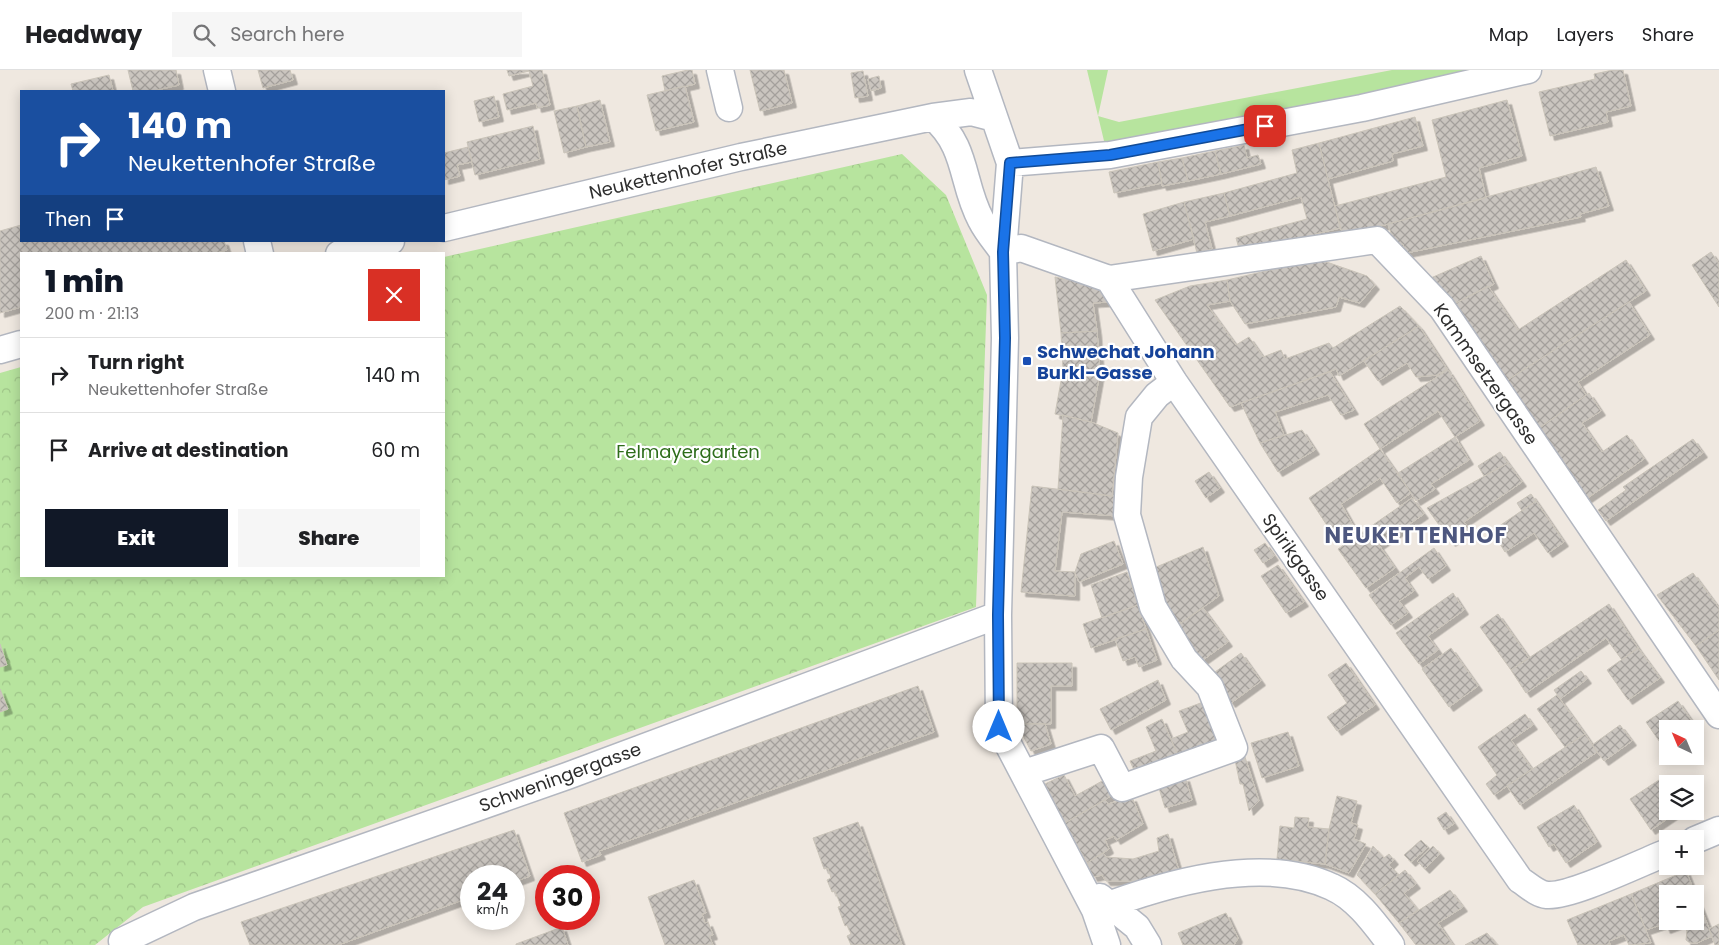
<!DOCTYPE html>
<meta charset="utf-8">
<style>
body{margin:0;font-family:Poppins,sans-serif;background:#f6f6f6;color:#202124;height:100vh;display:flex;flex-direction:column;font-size:19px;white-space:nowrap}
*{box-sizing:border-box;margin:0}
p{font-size:16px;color:#757577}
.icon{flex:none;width:28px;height:28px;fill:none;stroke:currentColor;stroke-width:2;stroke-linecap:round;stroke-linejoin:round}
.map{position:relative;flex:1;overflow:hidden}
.sheet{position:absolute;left:20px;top:182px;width:425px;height:325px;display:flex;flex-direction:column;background:#fff;border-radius:0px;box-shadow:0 2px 12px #0003}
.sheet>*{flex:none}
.guide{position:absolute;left:20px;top:20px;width:425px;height:152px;border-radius:0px;box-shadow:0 2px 12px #0003;background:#1a4fa0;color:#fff;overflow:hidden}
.needle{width:32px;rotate:316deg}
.buttons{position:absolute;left:1659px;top:650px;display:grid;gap:10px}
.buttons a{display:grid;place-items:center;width:45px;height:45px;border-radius:0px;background:#fff;box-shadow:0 2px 12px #0003;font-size:25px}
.speed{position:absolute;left:460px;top:795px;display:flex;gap:10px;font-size:25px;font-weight:700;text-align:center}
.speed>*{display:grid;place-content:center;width:65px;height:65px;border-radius:50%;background:#fff;box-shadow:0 2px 12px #0003;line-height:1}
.speed small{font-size:12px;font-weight:400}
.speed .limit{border:8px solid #d22;background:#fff;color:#111}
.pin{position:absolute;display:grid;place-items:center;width:42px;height:42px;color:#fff;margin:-21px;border-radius:10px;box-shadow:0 2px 8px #0006}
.me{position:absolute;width:55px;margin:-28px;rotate:0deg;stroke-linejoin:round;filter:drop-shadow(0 0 4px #0008)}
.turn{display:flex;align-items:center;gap:18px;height:105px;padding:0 25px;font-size:22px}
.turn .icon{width:65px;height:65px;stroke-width:2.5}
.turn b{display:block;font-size:35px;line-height:42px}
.then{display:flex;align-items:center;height:48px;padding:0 25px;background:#0003;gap:10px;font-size:19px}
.round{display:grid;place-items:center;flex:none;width:52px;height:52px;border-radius:0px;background:#f6f6f6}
.summary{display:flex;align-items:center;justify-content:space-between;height:85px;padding:0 25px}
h1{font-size:30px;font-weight:800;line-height:38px;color:#111827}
.action{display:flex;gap:10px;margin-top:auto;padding:10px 25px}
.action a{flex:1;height:58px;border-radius:0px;background:#111827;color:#fff;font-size:20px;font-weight:800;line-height:58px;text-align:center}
.action a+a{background:#f6f6f6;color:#202124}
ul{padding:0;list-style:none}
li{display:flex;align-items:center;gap:15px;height:75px;padding:0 25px;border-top:1px solid #e0e0e0}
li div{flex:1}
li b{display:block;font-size:19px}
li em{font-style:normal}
header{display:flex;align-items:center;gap:30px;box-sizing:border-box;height:70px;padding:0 25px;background:#fff;border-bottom:1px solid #e0e0e0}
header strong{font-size:24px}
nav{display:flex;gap:28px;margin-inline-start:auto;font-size:18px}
.search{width:350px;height:45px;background:#f6f6f6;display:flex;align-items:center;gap:12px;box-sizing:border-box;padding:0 18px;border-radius:0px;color:#757577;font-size:19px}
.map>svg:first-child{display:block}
.grass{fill:#b7e49e}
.park{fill:url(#park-crowns)}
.building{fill:url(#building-cross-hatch);stroke:#cac4b9;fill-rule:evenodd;filter:url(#shadow)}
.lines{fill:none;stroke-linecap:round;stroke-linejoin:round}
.street-casing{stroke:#b3b7c0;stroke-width:29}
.street{stroke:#fff;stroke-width:26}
.route-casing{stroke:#114b97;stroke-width:12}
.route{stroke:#1a73e8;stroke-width:9}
.transit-dot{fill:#1a4fb4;stroke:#fff;stroke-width:2}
.labels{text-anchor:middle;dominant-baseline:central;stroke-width:4.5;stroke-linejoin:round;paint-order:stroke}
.street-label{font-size:18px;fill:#2d2d2d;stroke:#fff}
.transit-label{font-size:18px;font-weight:bold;fill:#164399;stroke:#fff;text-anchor:start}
.park-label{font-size:18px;fill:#2e6d1b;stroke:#fff}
.district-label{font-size:22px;font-weight:bold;letter-spacing:1px;fill:#4d577f;stroke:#fff}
</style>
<header>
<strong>Headway</strong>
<div class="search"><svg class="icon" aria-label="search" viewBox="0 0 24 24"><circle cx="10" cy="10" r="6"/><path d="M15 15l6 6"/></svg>Search here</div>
<nav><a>Map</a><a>Layers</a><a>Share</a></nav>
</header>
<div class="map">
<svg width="1719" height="875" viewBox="0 0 1719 875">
<defs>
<pattern id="park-crowns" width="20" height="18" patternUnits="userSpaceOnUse" patternTransform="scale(1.25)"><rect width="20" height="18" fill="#b7e49e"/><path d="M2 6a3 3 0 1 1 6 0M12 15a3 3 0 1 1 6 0" fill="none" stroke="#9ec488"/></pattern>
<pattern id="building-cross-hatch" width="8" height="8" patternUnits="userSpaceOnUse" patternTransform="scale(1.25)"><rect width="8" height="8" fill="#cac5bf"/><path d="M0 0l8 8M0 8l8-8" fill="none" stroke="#a4a09c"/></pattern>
<filter id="shadow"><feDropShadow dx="4.5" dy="4.5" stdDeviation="0" flood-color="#0004"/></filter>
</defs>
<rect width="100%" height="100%" fill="#efe8e0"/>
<!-- grass -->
<path class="grass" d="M1087,0H1108L1098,46L1119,52L1392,0H1468L1253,49L1105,75Z"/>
<!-- park -->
<path class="park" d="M902,84L946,125L987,225L976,537L143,837L95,875H0V303L21,297V506H444V187Z"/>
<!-- building -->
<path class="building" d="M128,0H176L179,15L152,21H133Z
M258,0H290L293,10L263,18Z
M507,0H542L550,35L537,38L536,33L507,40L503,24L533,16L529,1L509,6Z
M688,0H692L695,14L665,21L662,6Z
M750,0H784L792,33L760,41Z
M1613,0H1623L1631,36L1606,42L1608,52L1550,66L1539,22L1595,9L1594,4Z
M863,1L868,26L855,28L851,3Z
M109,5L113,21H73L71,14Z
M879,6L881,18L871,21L868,9Z
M685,16L694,52L656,61L647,25Z
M494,26L499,47L479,52L474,31Z
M600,30L610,72L586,77L577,36Z
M1507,30L1522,86L1479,98L1486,128L1343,166L1335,136L1446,107L1432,50Z
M577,36L586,77L564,83L554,41Z
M1415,47L1423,76L1392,84L1393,91L1328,109L1319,73Z
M533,56L540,89L475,105L467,72Z
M1319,73L1340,158L1315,164L1316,166L1240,182L1236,168L1307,149L1301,127L1230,146L1224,123L1297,103L1292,80Z
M1244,75L1247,88L1258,85L1261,94L1221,104L1215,81Z
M468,77L472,92L457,95L460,106L444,110V83Z
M1215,81L1221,104L1188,111L1182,88Z
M1182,88L1188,111L1162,116L1158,92Z
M1158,92L1162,113L1114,123L1109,102Z
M1596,97L1609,136L1580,144L1581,147L1406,183L1403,174L1395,176L1388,154Z
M1224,123L1230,146L1205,152L1212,179L1197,183L1184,132Z
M1184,132L1194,169L1153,181L1143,144Z
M21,155V171H224L227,180L212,184H21V237L0,243V161Z
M1711,182L1719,194V237L1692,195Z
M1481,186L1494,214L1450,236L1424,211Z
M1318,189L1367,206L1375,215L1360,233L1339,227L1336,237L1245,254L1230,231L1227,210Z
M1626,190L1646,221L1506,311L1450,236L1488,216L1518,260Z
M1055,207L1088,214L1100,221L1109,232L1093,233L1097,261L1061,263Z
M1227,210L1230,231L1207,235L1236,275L1249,267L1263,287L1281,280L1285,289L1329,273L1333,278L1400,236L1419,256L1339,306L1336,299L1230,337L1155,230L1190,216Z
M1629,232L1650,265L1578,312L1586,325L1538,359L1506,311Z
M1419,256L1447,299L1437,305L1416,307L1407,293L1378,311L1364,291Z
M1097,261L1100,302L1063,300L1061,263Z
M1063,300L1100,302L1091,352L1055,344Z
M1448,300L1480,351L1455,367L1438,341L1380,379L1364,354Z
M1330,302L1354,340L1341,345L1328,325L1275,342L1284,365L1260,373L1241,333Z
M1589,323L1601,341L1582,353L1602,382L1627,365L1644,389L1586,429L1538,359Z
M1063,345L1091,352L1118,363L1112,426L1058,419Z
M1302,360L1315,380L1278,402L1260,373Z
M1455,367L1469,390L1431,414L1435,419L1416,431L1398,403Z
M1693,369L1703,383L1606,451L1598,440L1626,420L1623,417Z
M1380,379L1411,423L1397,433L1380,408L1341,434L1354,457L1336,469L1309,428Z
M1500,382L1508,393L1484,406L1478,396Z
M1508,393L1522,412L1464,452L1469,458L1451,472L1427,438Z
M1209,402L1220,418L1206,428L1195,411Z
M1032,416L1120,427L1118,446L1062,442L1055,501L1075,502V526L1021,522Z
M1531,424L1536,431L1522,441L1517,433Z
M1412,428L1424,444L1379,475L1395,498L1366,518L1338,479Z
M1536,431L1564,472L1548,483L1534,463L1505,482L1492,461Z
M1114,471L1123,494L1079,512L1075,502L1081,484Z
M1265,473L1274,486L1263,493L1254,480Z
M1203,477L1219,526L1175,557L1154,498Z
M1434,478L1446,496L1428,509L1419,497L1405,508L1414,521L1399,531L1408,543L1391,555L1369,525Z
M1278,495L1304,532L1286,543L1261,506Z
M1127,502L1138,535L1102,548L1091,515Z
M1693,503L1719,538V560L1696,576L1657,525Z
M1453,523L1464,540L1428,566L1438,580L1419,594L1396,563Z
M1609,534L1638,578L1622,590L1606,568L1526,623L1511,600Z
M1138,535L1146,559L1091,578L1083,554Z
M1203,538L1228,572L1200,592L1175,557Z
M1498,544L1529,588L1511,600L1480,557Z
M1146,559L1157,590L1139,597L1135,587L1123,591L1115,569Z
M1719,560V610L1696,576Z
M0,574L7,595L0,597Z
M1451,578L1478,616L1449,637L1422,599Z
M1638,578L1660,608L1628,630L1607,600Z
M1241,583L1261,611L1231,633L1211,605Z
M1017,593H1072V616H1051V654H1017Z
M1346,593L1375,635L1337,661L1327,647L1347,633L1328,605Z
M1581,601L1587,609L1560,629L1554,620Z
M1158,610L1166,630L1111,660L1100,639Z
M918,616L934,662L599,781L601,785L582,792L564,743Z
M0,619L8,639L0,642Z
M1557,625L1585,664L1565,677L1537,639Z
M1206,631L1223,672L1180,690L1171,669L1188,662L1179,641Z
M1678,631L1698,660L1695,662V659H1668L1666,681L1646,652Z
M1525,644L1533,655L1511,670L1532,699L1494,725L1486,714L1497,705L1478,677Z
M1162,649L1180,690L1137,707L1130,691L1156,681L1146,657Z
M1017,654H1045L1051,674L1031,681Z
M1620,655L1632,671L1604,691L1592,675Z
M1288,662L1299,696L1262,708L1251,673Z
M1585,664L1597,682L1520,735L1507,716Z
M1245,687L1259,731L1249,741L1243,714H1240L1235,690Z
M1064,705L1075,726L1104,710L1111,726L1065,753L1045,714Z
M1185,707L1192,730L1165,738L1158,715Z
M1659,710L1668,723V741H1679L1651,760L1630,729Z
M1337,726L1357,731L1351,753L1358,755L1354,769L1366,774L1349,803L1325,794L1329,759Z
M1132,727L1143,754L1116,770L1114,766L1105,770L1109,779L1087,793L1065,753L1105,730L1108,734Z
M1574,735L1597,772L1566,793L1554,774L1549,777L1537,757Z
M1446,742L1454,754L1444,760L1437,748Z
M1295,747L1309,748L1308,757L1329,759L1325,794L1277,789L1280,756L1294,758Z
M858,752L902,875H851L847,866L851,864L847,855L845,856L838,837L841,836L835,821L832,822L827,810L831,808L828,798L824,799L813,768Z
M514,760L530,806L514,812V806H471V827L338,875H250L241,852Z
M1168,764L1179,801L1137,811H1106L1102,805L1093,807L1087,793L1103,783L1106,787L1133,789L1159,781L1157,768Z
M1421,770L1428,777L1411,792L1404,785Z
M1373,776L1384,788L1389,784L1394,790L1389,795L1399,805L1375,824L1357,805Z
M1433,776L1440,784L1425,799L1417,791Z
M1405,800L1416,814L1404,823L1418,840L1399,853L1375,824Z
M1686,801L1712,866L1697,873H1690L1686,870L1687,861L1682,853L1666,859L1664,854L1646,860L1631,824ZM1668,824H1695V851H1668Z
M694,810L706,843L702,844L705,853L708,852L713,865L709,866L713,875H665L648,827Z
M1450,820L1463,837L1438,853L1453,875H1416L1399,853Z
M1631,824L1651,873L1629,875L1624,865L1609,871L1610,875H1578L1567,850Z
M1226,843L1238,868L1234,875H1183L1178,863Z
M1719,854V875H1715L1709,859Z
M562,857L568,875H516V874Z
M1487,863L1497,875H1465Z"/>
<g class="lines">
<!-- street casing -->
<g class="street-casing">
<path id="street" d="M217,0L222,21
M720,0L729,38
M978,0L1010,93L1003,182L1005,268L998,545L999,657L1095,840L1107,875
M933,47C968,77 961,113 981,150C987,162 996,172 1003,182
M1010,93L1110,85L1362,38L1528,0
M444,158L741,87L933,47L971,42L994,48
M257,171L260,184
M1003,182L1021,178L1109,209L1174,312L1520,810C1528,815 1537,824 1547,825C1571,827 1642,792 1668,782
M339,184L391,171
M1109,209L1377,170L1442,238L1719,645
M0,280L21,274
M1024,703L1101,678L1122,718L1234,678L1210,617L1184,589L1153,537L1127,445L1129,407L1139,347L1157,325L1174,312
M1695,770L1719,760
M1100,827L1137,857L1148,875
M1095,840C1163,814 1262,784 1332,817C1357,828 1375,854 1391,875
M124,875L122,871L194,837L567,706L998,545"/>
</g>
<!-- street -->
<use href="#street" class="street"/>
</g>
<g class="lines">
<!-- route casing -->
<g class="route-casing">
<path id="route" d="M999,657L998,545L1005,268L1003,182L1010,93L1110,85L1265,56"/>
</g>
<!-- route -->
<use href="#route" class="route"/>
</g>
<!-- markers -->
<rect class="transit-dot" x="1022" y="286" width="10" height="10" rx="2.5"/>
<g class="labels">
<!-- street labels -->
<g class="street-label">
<text transform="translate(688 100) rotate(-13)">Neukettenhofer Straße</text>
<text transform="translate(1486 304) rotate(55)">Kammsetzergasse</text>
<text transform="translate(1296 487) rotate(55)">Spirikgasse</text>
<text transform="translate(560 707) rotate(-20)">Schweningergasse</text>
</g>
<!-- transit labels -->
<g class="transit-label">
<text x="1037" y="281">Schwechat Johann<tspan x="1037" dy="21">Burkl-Gasse</tspan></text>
</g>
<!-- park labels -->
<g class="park-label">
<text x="688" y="381">Felmayergarten</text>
</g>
<!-- district labels -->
<g class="district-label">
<text x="1416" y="465">NEUKETTENHOF</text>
</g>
</g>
</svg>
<div class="buttons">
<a><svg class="needle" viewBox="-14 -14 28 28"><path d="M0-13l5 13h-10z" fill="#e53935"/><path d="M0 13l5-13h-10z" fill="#757577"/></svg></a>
<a><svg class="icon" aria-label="layers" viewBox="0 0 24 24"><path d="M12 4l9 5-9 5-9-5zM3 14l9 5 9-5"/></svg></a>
<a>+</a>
<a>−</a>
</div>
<div class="speed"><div>24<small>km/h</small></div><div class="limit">30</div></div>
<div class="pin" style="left:1265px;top:56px;background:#d93025"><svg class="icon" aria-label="arrive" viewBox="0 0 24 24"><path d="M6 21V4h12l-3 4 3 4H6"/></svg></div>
<svg class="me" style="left:999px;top:657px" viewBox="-20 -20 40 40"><circle r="19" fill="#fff"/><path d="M0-13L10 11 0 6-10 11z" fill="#1a73e8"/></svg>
<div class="guide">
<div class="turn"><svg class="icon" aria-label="right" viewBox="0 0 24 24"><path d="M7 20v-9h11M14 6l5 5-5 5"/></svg><div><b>140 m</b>Neukettenhofer Straße</div></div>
<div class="then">Then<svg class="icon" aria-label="arrive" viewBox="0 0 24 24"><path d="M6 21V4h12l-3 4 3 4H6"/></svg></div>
</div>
<section class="sheet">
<div class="summary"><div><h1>1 min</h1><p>200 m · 21:13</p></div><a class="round" style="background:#d93025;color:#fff"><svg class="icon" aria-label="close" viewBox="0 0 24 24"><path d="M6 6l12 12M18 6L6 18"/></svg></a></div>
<ul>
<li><svg class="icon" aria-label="right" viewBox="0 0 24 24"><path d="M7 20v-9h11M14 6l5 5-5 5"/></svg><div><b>Turn right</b><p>Neukettenhofer Straße</p></div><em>140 m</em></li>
<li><svg class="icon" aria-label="arrive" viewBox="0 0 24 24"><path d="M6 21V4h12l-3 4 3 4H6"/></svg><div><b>Arrive at destination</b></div><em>60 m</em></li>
</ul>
<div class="action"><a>Exit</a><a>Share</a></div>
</section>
</div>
